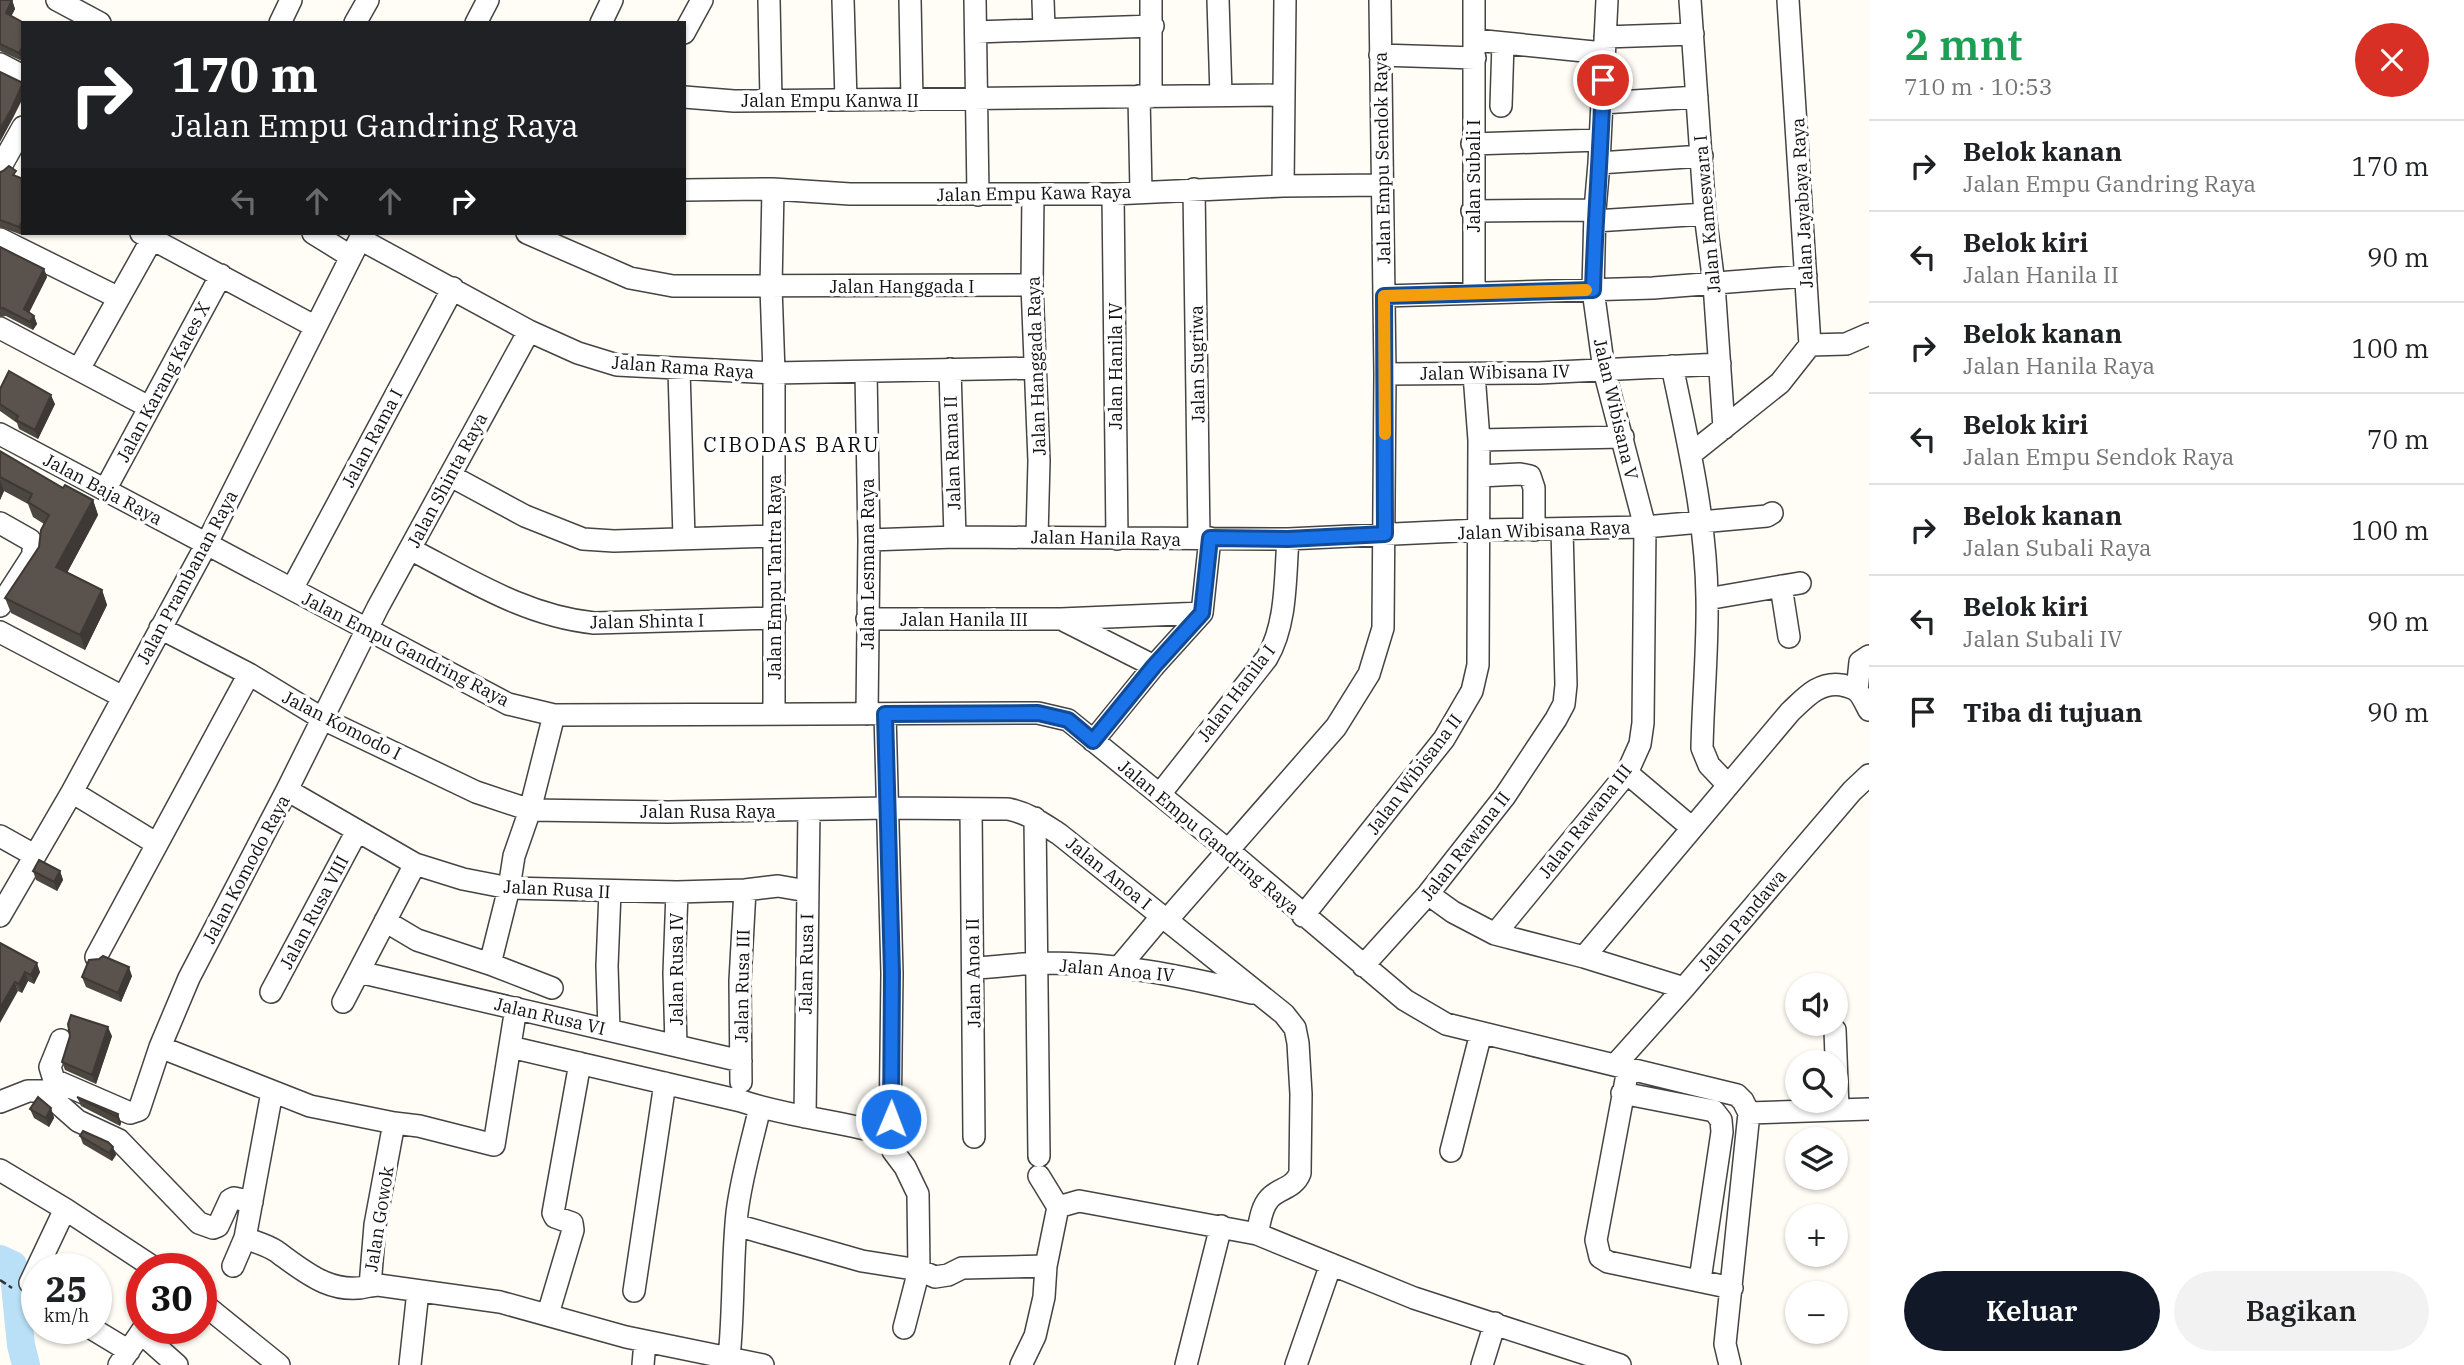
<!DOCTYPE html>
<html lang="id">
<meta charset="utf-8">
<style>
body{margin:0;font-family:"IBM Plex Serif",serif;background:#f2f2f2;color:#202124;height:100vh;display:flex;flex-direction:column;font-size:26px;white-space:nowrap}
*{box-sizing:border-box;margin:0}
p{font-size:23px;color:#757577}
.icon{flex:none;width:38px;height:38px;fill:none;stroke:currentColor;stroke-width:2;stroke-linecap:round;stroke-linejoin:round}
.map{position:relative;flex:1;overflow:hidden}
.details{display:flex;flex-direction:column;background:#fff;width:595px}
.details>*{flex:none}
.hud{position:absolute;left:21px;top:21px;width:665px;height:214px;border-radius:0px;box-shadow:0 2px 5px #0004;background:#202124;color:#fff;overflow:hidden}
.fabs{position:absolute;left:1785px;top:973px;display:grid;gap:14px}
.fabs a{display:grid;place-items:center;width:63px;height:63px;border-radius:50%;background:#fff;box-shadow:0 2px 5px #0004;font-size:35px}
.speed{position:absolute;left:21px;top:1253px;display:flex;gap:14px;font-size:35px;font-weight:700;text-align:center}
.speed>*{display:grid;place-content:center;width:91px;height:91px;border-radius:50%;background:#fff;box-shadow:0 2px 5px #0004;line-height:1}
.speed small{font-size:18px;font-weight:400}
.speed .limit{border:10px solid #d22;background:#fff;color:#111}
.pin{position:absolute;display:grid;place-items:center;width:60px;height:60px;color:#fff;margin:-30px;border:4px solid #fff;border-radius:50%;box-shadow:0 2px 7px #0007}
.me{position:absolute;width:77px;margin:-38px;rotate:1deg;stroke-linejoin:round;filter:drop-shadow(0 0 5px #0008)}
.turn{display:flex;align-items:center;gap:24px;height:147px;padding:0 35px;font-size:32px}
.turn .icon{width:91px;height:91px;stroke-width:2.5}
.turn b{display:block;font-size:49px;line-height:60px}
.lanes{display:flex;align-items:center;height:66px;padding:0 35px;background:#0003;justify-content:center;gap:35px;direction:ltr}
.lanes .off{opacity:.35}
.round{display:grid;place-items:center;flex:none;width:74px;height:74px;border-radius:37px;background:#f2f2f2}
.overview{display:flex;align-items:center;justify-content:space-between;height:119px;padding:0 35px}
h1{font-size:42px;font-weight:600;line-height:52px;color:#1e9e55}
.primary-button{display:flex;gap:14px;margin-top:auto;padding:14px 35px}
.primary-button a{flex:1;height:80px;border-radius:42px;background:#111827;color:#fff;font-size:28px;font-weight:600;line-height:80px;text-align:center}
.primary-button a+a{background:#f2f2f2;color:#202124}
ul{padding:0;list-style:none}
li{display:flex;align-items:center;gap:21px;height:91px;padding:0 35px;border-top:2px solid #e0e0e0}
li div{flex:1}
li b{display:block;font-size:26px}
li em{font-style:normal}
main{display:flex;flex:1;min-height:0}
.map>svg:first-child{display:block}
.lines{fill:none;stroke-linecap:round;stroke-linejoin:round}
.river{stroke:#b9e0f7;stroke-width:28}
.minor-casing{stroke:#444;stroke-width:24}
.path{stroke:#333;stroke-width:2.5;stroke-dasharray:7 3.5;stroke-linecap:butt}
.minor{stroke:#fff;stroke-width:21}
.wall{fill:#4d4742}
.shaded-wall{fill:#3f3936}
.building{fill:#5a524d;stroke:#3f3936;stroke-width:2}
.route-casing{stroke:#114b97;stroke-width:18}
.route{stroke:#1a73e8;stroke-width:12}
.slow{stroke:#f59e0b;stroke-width:12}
.labels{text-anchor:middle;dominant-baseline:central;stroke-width:7;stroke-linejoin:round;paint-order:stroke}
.street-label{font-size:18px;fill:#111;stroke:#fff}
.quarter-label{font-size:21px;letter-spacing:2px;fill:#111;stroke:#fff}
</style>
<main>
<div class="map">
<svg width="1869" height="1365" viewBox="0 0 1869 1365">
<rect width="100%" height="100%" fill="#fffdf5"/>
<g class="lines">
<!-- river -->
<path class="river" d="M0,1259L13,1265L21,1345L26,1365"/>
<!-- minor casing -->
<g class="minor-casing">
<path id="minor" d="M57,0L100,23
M769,0L771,100
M843,0L846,100
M910,0L912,100
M975,0L978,195
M1043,0L1044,29
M1218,0L1221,95
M1690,0L1705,214L1714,284L1724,428
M1788,0L1810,345
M280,23L291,0
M355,23L368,0
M476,23L488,0
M601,23L612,0
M976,32L1153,26
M684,33L702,0
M1605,37L1693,34
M1475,40L1604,53
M1380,55L1475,58
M0,64L23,76
M1139,96L1141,192
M684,97L734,101L1283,95
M1151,97V0
M1602,103L1697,97
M1501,106L1503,43
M1472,144L1600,140
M1599,163L1702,156
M0,168L23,127
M1283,186L1285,0
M773,189L771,287L774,373V714
M1194,189L1199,538
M684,190L773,189L850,194H1113L1283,186L1383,185
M1033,194L1032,285L1039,461L1037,537
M1113,194L1117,539
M1472,211L1595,210
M1595,221L1705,214
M141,233L314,326
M313,233L350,256
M527,233L630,278L673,286L1032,285
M0,239L119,298
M360,239L529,331L578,353L617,365L774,373L1036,368
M1474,293V0
M1384,296L1653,288L1806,276
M0,328L149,407
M1810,345L1846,344L1869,334
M1672,366C1688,442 1706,519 1707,598C1708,648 1703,698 1702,748L1709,765L1728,785
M79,369L152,239
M950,369L955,537
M679,370L684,538
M866,372L869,540L867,714
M1385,374L1538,373L1720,364
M0,434L508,704L554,715L1038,713L1068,720L1229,851L1405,1000L1446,1024L1737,1095L1743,1101L1749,1113L1725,1344L1730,1365
M1479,440L1623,437
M1691,454L1780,383L1810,345
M451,476L525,516L583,539L614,541L774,536
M1479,476L1520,474L1530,476L1534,488V530
M105,490L221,275
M0,523L30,540L33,545V555L0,606
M869,540L955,537L1288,539L1479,530L1645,527L1767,516L1772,513
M410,549C470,580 526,616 594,623L775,618
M1781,586L1789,637
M292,589L453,288
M1707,599L1800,583
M867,619H1061L1202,613
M1065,621L1154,666
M160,628L249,674L323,719L476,792L530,810L668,812L887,808L1008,809C1028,813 1042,823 1059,834L1284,1014L1295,1028L1298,1043L1301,1094L1300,1173C1294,1189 1278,1188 1269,1199C1261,1208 1260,1222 1257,1234
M0,632L123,697
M1857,691L1860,662L1869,656
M885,714L892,973L890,1135L893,1151L905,1167L918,1194L919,1270L904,1328
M1093,741L1154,666L1202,613L1210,538
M1627,773L1692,828
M287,790L415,864L463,879L509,888L677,892L745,890L778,886L807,891
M72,792L157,844
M1160,794L1267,658C1287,624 1285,578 1288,539
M971,809L974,1137
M1035,818L1039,1156
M0,836L34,855
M1428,894L1453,912L1495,934L1584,957L1684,988
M0,916L72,792L206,545L363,233
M1303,916L1444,739L1472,691L1478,665L1479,440L1474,374
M1167,920L1336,727L1369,674L1383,628L1385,374L1380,0
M385,921L417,940L490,964L552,988
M1495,934L1627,773L1640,744L1643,723L1645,527L1604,370L1593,290L1595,210L1599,163L1607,0
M96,957L249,674
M1584,957L1790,712C1805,698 1819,681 1842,685C1846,686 1854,688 1857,691C1862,695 1866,705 1869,710
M490,964L509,888L514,856L530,810L554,715
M1120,966L1162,916
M1363,966L1428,894L1505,796L1556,719L1564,704L1566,685L1562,529
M973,968C995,967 1017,964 1038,963C1113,962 1179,975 1252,993
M359,972L741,1061
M271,992L357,831
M343,1002L415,864
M609,1030L607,966L610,892
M1835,1030L1838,1109
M61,1040L50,1067L54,1080L130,1113L139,1110L160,1047L189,978L287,790L378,607L529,331
M676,1045L674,973L677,892
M160,1047L310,1106L394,1123L375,1225L370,1286L378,1285L500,1302L626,1337L763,1365
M510,1047L741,1101C789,1117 841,1121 890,1135
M1615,1065L1684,988L1852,791L1869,775
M1628,1069L1596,1240L1600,1257L1608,1262L1732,1288
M741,1082L740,981L745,890
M1622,1093L1714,1111L1721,1120L1722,1132L1700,1280
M0,1102L28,1091H44L78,1121L119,1140L199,1223L213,1228L218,1226L230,1200L234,1198L252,1202
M1749,1113L1869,1109
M805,1117L809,810
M394,1123L419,1126L494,1145L516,1008
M1451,1151L1481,1033
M0,1170L65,1209L156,1269
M1039,1176L1058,1207
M736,1225L862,1261L919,1270L935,1277L948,1275L962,1268L1046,1266
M245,1238C255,1242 267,1245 276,1251C305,1272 332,1296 370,1286
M233,1266L245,1238L272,1092
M30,1283L65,1209
M634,1291L665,1083
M201,1302L279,1365
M548,1314L573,1230L572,1223L555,1217L553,1213L580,1063
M91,1328L129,1351
M141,1333L177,1365
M729,1358C734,1310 732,1261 737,1213C741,1178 752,1142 760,1107
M119,1365L144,1328
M410,1365L418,1291
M643,1365L645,1341
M1021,1365L1035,1336L1044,1297L1046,1266L1058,1207L1079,1201L1257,1234L1414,1298L1620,1365
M1186,1365L1221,1226
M1296,1365L1331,1264
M1482,1365L1495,1323"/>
</g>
<!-- path -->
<path class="path" d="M0,1280L12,1288"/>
<!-- minor -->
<use href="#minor" class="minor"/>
</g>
<!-- wall -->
<path class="wall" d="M0,0H12L15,9L11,16L22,61L0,51Z
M0,172L24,233L22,235L0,227Z
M0,247L44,269L47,277L29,312L34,316L37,324L33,330L6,316L0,317Z
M0,389L55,404L38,439L19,429L17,423L0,411Z
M0,451L63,488L93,500L98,515L67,573L102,590L107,605L85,650L11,613L5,598L39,547L44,524L33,517L28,504L4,491L0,500Z
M33,871H60L63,880L57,891L36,880Z
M0,943L40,972L34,984L28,981L22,993L18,991Z
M132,976L121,1002L86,987L82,977Z
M112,1036L96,1084L65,1070L62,1062Z
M77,1097L118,1114L121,1123L120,1126L81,1106Z
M51,1108L54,1118L49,1127L34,1118L30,1109Z
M80,1136L113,1147L116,1155L112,1161L83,1144Z"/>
<!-- shaded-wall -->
<path class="shaded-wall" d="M12,0L15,9L9,21L6,13Z
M23,46V60L22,61L19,53Z
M23,84V98L13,118L0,142V129Z
M23,220L24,233L22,235L19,227Z
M44,269L47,277L27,317L24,309Z
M34,316L37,324L33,330L30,322Z
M51,395L55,404L38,439L35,430Z
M0,480L4,491L0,500Z
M93,500L98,515L62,582L56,567Z
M102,590L107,605L85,650L80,635Z
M60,871L63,880L57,891L54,882Z
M37,963L40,972L34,984L31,975Z
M129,967L132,976L121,1002L118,993Z
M25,972L28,981L22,993L19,984Z
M15,982L18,991L0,1023V1008Z
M108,1027L112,1036L96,1084L92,1075Z
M51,1108L54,1118L49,1127L46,1118Z
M118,1114L121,1123L120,1126L117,1117Z
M113,1147L116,1155L112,1161L109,1153Z"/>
<!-- building -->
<path class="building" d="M0,0H12L6,13L24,23H23V46L19,53L0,44Z
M0,72L23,83L11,110L0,129Z
M9,166L16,171L13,175L23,179V220L19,227L0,220V172L3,171Z
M0,247L44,269L24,309L34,316L30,322L3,308H0Z
M9,371L51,395L35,430L16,420L18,416L0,404V389Z
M0,451L63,488L65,485L93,500L56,567L102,590L80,635L5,598L39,547L41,530L49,515L28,502L32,494L0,477Z
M39,860L60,871L54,882L33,871Z
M0,943L37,963L31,975L25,972L19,984L15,982L0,1008Z
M103,956L129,967L118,993L82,977L89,960L99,959Z
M71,1015L108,1027L92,1075L62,1062L70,1036L68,1024Z
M38,1097L51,1108L46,1118L30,1109Z
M77,1097L118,1114L117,1117Z
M83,1131L108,1142L113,1147L109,1153L80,1136Z"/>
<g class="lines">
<!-- route casing -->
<g class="route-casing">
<path id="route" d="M891,1119L892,973L885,714L1038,713L1068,720L1093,741L1154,666L1202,613L1210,538L1288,539L1385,534L1384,296L1593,290C1595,220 1601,150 1603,80"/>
</g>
<!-- route -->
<use href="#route" class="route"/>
<!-- slow -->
<path class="slow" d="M1385,434L1384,296L1586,290"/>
</g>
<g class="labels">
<!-- street labels -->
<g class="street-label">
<text x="830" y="100">Jalan Empu Kanwa II</text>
<text transform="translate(1382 158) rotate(-91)">Jalan Empu Sendok Raya</text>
<text transform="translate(1473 176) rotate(-90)">Jalan Subali I</text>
<text transform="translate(1034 193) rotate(-1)">Jalan Empu Kawa Raya</text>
<text transform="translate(1802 203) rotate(-93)">Jalan Jayabaya Raya</text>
<text transform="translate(1707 214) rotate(-95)">Jalan Kameswara I</text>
<text x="902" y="286">Jalan Hanggada I</text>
<text transform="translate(1197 364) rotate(-91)">Jalan Sugriwa</text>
<text transform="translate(1036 366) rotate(-92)">Jalan Hanggada Raya</text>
<text transform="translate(1115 366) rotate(-90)">Jalan Hanila IV</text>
<text transform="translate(683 367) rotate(4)">Jalan Rama Raya</text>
<text transform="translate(1495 372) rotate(-1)">Jalan Wibisana IV</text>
<text transform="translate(163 382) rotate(-62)">Jalan Karang Kates X</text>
<text transform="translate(1616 409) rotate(77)">Jalan Wibisana V</text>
<text transform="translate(372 438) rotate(-62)">Jalan Rama I</text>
<text transform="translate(952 453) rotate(-92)">Jalan Rama II</text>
<text transform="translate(447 480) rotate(-62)">Jalan Shinta Raya</text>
<text transform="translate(103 489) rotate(28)">Jalan Baja Raya</text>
<text transform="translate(1544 530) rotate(-2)">Jalan Wibisana Raya</text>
<text transform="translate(1106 538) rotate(1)">Jalan Hanila Raya</text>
<text transform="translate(867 564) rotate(-90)">Jalan Lesmana Raya</text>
<text transform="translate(187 577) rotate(-62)">Jalan Prambanan Raya</text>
<text transform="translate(774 577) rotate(-90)">Jalan Empu Tantra Raya</text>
<text x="964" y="619">Jalan Hanila III</text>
<text transform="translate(647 621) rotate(-1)">Jalan Shinta I</text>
<text transform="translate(406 649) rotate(27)">Jalan Empu Gandring Raya</text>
<text transform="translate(1236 693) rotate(-53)">Jalan Hanila I</text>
<text transform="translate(342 725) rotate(27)">Jalan Komodo I</text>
<text transform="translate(1414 774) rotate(-53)">Jalan Wibisana II</text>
<text x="708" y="811">Jalan Rusa Raya</text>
<text transform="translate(1585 821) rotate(-52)">Jalan Rawana III</text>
<text transform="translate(1209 837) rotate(40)">Jalan Empu Gandring Raya</text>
<text transform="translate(1465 846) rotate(-52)">Jalan Rawana II</text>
<text transform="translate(246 869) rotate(-62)">Jalan Komodo Raya</text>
<text transform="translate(1109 873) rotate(39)">Jalan Anoa I</text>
<text transform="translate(557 889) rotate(3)">Jalan Rusa II</text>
<text transform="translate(314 912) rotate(-62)">Jalan Rusa VIII</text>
<text transform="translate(1742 920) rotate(-50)">Jalan Pandawa</text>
<text transform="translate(806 964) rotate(-89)">Jalan Rusa I</text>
<text transform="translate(676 969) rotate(-90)">Jalan Rusa IV</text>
<text transform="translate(1117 970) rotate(5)">Jalan Anoa IV</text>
<text transform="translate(973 973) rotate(-91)">Jalan Anoa II</text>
<text transform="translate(742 986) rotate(-89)">Jalan Rusa III</text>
<text transform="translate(550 1016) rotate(13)">Jalan Rusa VI</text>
<text transform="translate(379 1219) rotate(-81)">Jalan Gowok</text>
</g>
<!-- quarter labels -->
<g class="quarter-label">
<text x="792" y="444">CIBODAS BARU</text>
</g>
</g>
</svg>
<div class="fabs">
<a><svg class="icon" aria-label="sound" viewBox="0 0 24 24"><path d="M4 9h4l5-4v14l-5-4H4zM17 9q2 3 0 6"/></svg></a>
<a><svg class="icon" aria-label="search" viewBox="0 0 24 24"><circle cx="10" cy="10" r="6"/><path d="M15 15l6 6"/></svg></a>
<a><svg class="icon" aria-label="layers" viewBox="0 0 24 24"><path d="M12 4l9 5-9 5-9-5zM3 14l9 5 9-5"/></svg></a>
<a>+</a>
<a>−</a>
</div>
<div class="speed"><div>25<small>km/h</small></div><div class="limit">30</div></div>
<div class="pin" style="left:1603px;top:80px;background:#d93025"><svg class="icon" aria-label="arrive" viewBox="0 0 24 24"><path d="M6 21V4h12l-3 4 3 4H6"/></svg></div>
<svg class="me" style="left:891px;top:1119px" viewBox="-20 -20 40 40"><circle r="17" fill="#1a73e8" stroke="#fff" stroke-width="3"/><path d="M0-11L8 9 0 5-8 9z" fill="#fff"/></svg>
<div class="hud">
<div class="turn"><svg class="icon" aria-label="right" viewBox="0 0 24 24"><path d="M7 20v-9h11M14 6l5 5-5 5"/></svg><div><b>170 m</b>Jalan Empu Gandring Raya</div></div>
<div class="lanes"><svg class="icon off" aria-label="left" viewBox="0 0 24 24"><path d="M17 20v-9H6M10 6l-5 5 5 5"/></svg><svg class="icon off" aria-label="ahead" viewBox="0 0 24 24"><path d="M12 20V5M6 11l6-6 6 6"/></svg><svg class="icon off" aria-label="ahead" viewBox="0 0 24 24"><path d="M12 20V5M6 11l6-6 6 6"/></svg><svg class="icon" aria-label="right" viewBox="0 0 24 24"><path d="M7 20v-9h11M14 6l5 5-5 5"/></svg></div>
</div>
</div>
<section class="details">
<div class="overview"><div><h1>2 mnt</h1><p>710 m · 10:53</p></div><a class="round" style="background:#d93025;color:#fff"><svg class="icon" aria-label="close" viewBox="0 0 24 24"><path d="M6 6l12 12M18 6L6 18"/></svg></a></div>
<ul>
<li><svg class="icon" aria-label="right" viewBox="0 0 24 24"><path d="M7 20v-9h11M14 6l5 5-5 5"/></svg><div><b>Belok kanan</b><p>Jalan Empu Gandring Raya</p></div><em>170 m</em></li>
<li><svg class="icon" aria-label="left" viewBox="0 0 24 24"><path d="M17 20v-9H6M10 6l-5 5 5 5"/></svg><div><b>Belok kiri</b><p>Jalan Hanila II</p></div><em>90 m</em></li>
<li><svg class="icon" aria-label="right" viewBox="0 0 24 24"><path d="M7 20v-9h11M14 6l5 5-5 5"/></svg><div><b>Belok kanan</b><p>Jalan Hanila Raya</p></div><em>100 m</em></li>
<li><svg class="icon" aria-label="left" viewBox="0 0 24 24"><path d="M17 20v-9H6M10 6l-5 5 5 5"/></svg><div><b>Belok kiri</b><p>Jalan Empu Sendok Raya</p></div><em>70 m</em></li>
<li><svg class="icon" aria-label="right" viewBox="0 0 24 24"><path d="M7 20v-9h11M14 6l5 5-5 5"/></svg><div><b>Belok kanan</b><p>Jalan Subali Raya</p></div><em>100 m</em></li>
<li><svg class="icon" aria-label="left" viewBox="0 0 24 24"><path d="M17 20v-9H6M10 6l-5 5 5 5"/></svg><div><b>Belok kiri</b><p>Jalan Subali IV</p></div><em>90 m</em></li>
<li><svg class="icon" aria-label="arrive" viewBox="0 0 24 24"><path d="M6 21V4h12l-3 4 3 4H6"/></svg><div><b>Tiba di tujuan</b></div><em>90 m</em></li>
</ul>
<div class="primary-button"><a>Keluar</a><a>Bagikan</a></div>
</section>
</main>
